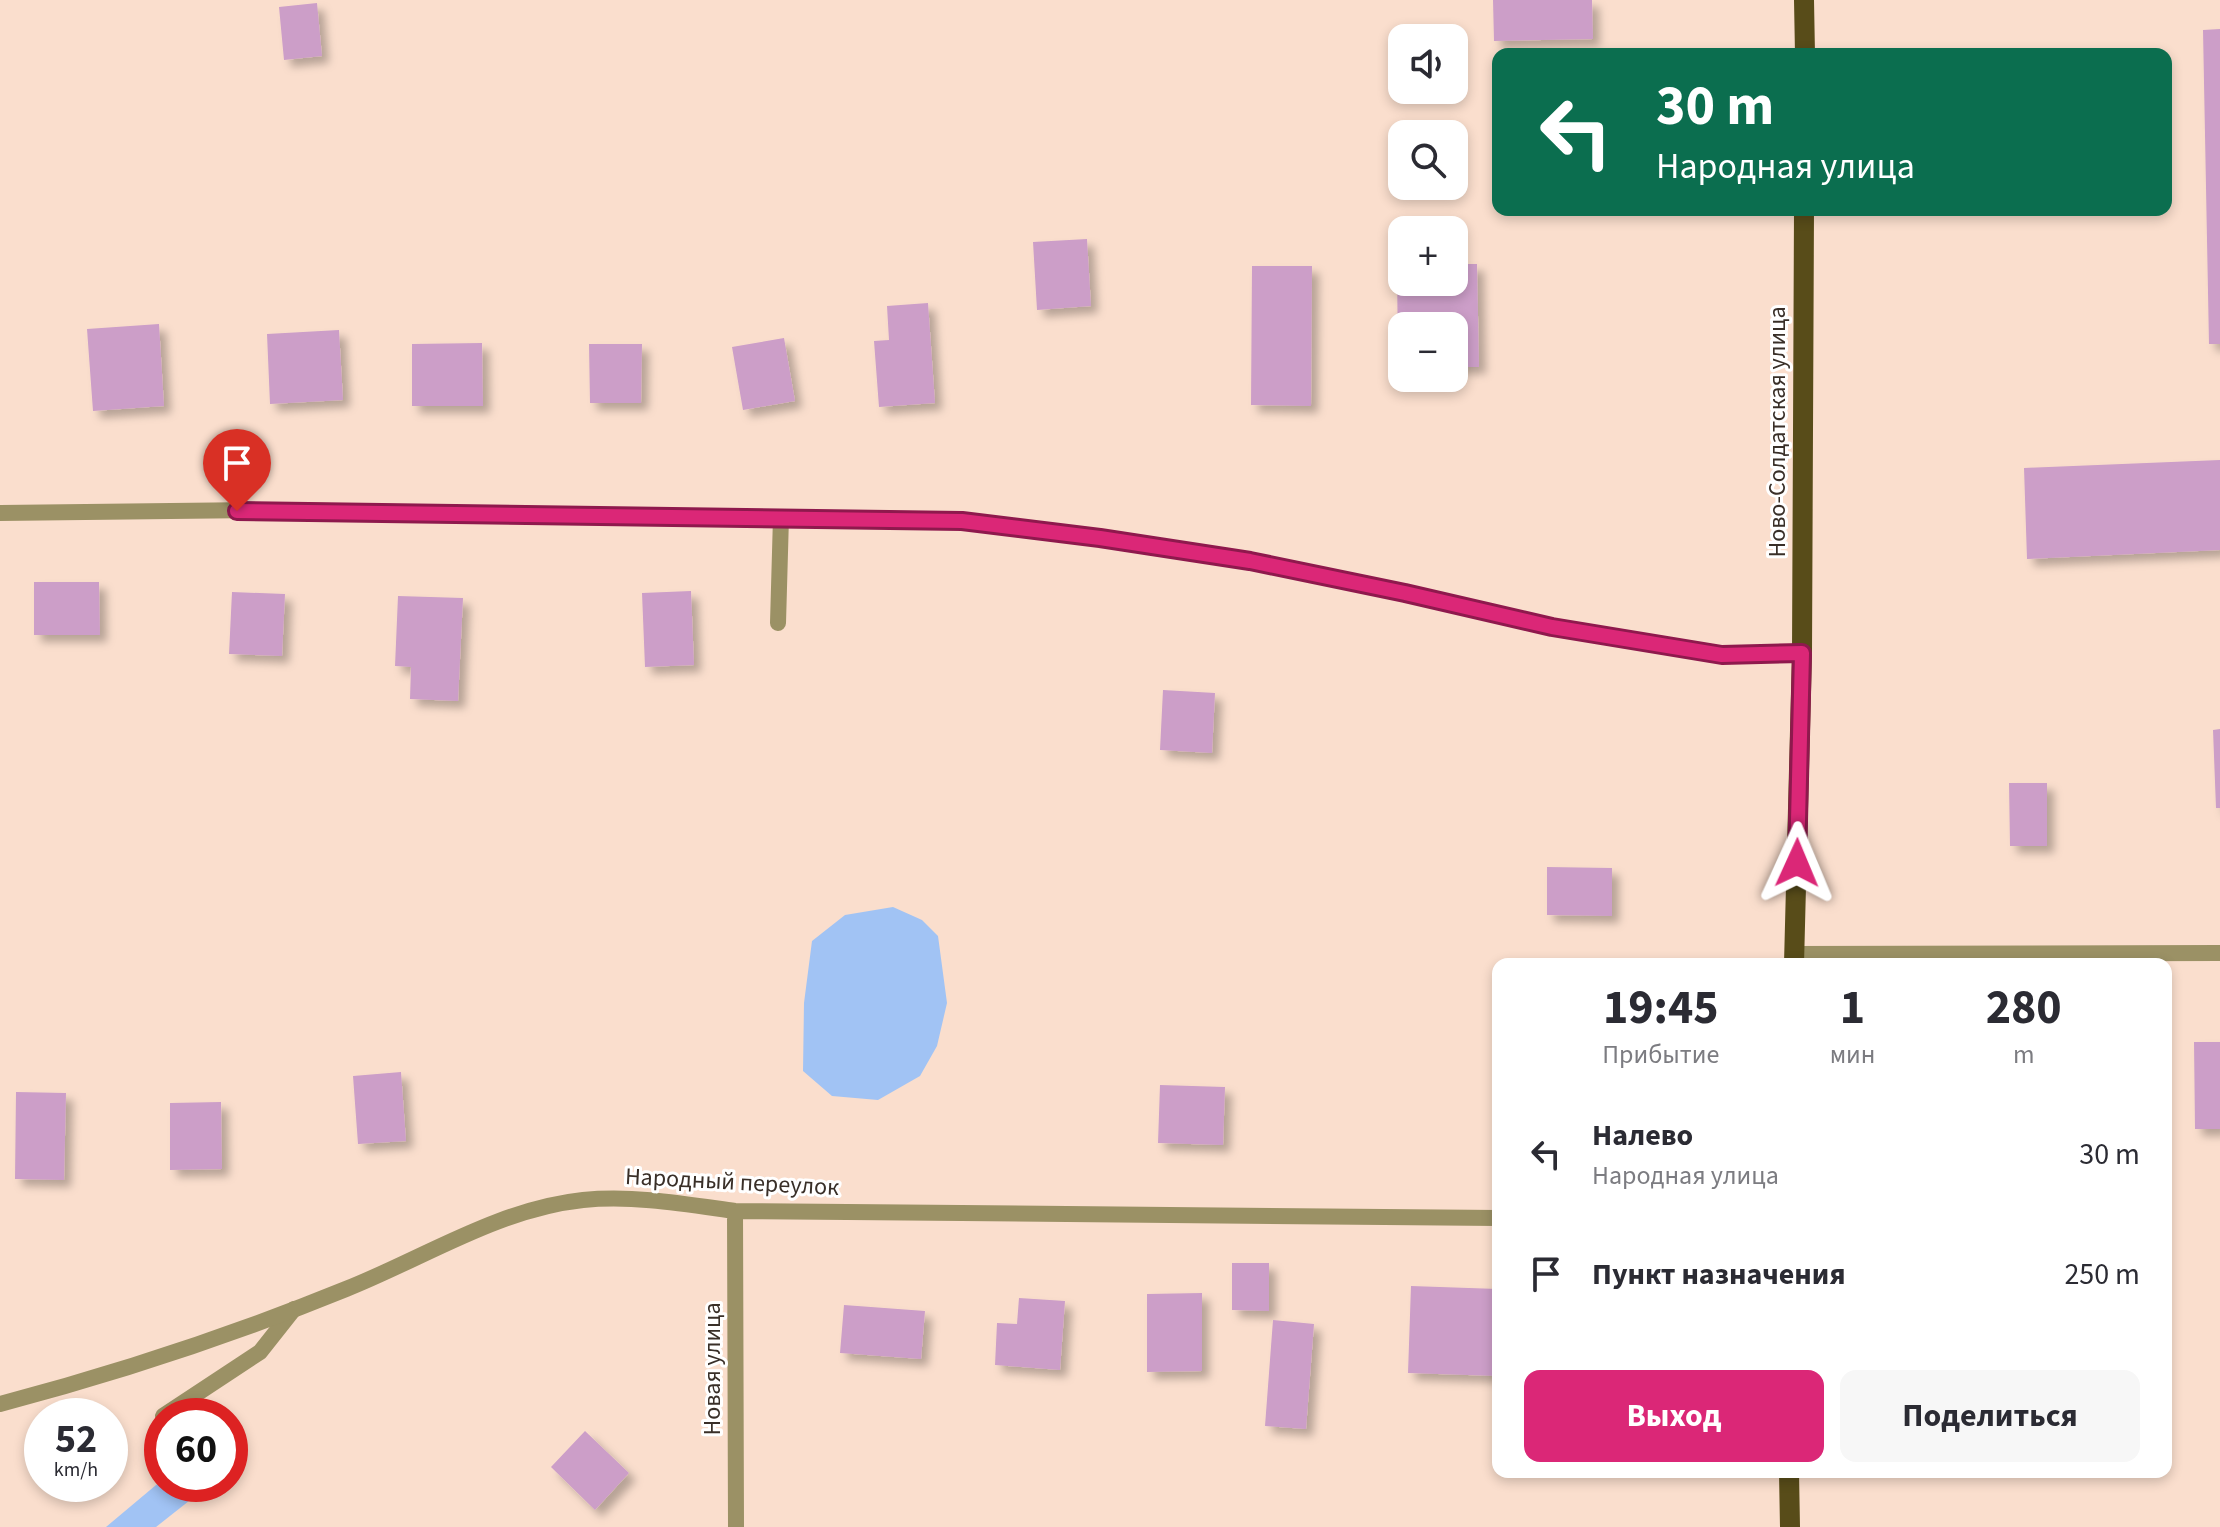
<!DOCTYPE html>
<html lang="ru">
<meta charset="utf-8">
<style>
body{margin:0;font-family:"Source Sans 3",sans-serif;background:#f7f7f7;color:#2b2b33;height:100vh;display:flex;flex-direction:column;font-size:30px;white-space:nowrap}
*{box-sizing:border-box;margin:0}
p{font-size:26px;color:#7c7c81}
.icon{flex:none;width:44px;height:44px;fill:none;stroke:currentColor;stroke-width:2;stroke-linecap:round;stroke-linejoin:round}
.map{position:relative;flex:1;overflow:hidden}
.details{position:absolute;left:1492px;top:958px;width:680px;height:520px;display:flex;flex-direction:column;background:#fff;border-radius:16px;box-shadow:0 4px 12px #0003}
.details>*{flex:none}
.hud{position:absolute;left:1492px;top:48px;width:680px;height:168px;border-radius:16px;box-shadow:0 4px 12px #0003;background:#0b6e4f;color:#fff;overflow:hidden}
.buttons{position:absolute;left:1388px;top:24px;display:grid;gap:16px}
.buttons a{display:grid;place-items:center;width:80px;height:80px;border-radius:16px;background:#fff;box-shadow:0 4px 12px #0003;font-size:40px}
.speed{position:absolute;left:24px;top:1398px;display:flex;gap:16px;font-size:40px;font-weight:700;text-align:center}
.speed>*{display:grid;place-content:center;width:104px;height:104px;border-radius:50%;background:#fff;box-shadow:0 4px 12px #0003;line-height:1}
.speed small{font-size:20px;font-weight:400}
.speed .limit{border:12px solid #d22;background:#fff;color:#111}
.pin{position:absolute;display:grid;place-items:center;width:68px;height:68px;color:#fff;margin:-82px -34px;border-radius:50% 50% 50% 0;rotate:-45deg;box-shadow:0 0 8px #0007}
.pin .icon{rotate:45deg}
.me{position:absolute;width:88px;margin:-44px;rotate:1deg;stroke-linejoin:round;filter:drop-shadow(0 0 6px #0008)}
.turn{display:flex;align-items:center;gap:28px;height:168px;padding:0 32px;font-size:36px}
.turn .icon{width:104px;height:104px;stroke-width:2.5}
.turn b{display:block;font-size:56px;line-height:68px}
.eta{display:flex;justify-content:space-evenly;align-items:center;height:136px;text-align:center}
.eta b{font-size:48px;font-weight:700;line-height:56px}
.primary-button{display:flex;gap:16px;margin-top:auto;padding:16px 32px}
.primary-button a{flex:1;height:92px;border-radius:16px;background:#db2777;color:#fff;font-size:32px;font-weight:700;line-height:92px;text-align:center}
.primary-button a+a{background:#f7f7f7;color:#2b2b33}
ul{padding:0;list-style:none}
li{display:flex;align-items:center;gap:24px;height:120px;padding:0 32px}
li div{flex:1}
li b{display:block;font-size:30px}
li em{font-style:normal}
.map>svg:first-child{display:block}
.water{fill:#a1c3f4}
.building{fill:#cc9ec8;filter:url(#shadow)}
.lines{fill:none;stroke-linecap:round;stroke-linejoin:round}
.lane{stroke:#9b9165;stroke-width:16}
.street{stroke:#9b9165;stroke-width:16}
.primary{stroke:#584c19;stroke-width:20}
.route-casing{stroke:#8e194d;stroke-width:20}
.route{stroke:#db2777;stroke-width:14}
.labels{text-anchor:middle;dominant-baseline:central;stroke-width:6;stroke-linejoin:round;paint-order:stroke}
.street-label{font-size:24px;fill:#392f28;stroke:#fff}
</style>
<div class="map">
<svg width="2220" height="1527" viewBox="0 0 2220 1527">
<defs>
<filter id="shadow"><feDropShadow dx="7" dy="7" stdDeviation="4" flood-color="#0004"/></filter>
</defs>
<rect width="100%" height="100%" fill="#fadecd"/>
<!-- water -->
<path class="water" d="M893,907L922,920L938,936L947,1003L937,1046L920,1076L878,1100L832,1096L803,1071L804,1003L812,941L845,915Z
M162,1480V1484H200L194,1497L156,1527H106Z"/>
<!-- building -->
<path class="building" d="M1493,0H1592L1593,39L1494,41Z
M317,3L322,56L284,60L279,7Z
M2220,29V344H2209L2203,30Z
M1087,239L1091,306L1037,310L1033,242Z
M1454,264H1477L1479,367H1454V326H1402V368H1398L1397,265H1402V282H1454Z
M1252,266H1312L1311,406L1251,405Z
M928,303L935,403L879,407L874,341L889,340L887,306Z
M159,324L164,406L93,411L87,329Z
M339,330L343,400L270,404L267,334Z
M784,338L795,401L743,410L732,347Z
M482,343L483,406H412V344Z
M589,344H642L641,403H590Z
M2220,460V550L2027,559L2024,468Z
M34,582H99L100,635H34Z
M691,591L694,665L645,667L642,593Z
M232,592L285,594L282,656L229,654Z
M398,596L463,598L458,701L410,699L411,667L395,666Z
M1163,690L1215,693L1212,753L1160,750Z
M2220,729V808H2216L2213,730Z
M2009,783H2047V846H2010Z
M1547,867L1612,868V916L1547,915Z
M2194,1042H2220V1129H2195Z
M401,1072L406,1141L358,1144L353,1076Z
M1160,1085L1225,1087L1223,1145L1158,1143Z
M16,1092L66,1093L64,1180L15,1179Z
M221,1102L222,1169L170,1170V1103Z
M1232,1263H1269V1311L1232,1310Z
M1411,1286L1498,1289V1376L1408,1373Z
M1202,1293V1371L1147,1372V1294Z
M1019,1298L1065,1301L1060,1370L995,1365L997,1323L1017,1324Z
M844,1305L925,1311L921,1359L840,1353Z
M1273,1320L1314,1324L1306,1429L1265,1426Z
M585,1431L629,1473L595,1510L551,1467Z"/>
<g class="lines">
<!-- lane -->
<path class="lane" d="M778,623L781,517
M1794,954L2220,953
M163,1416L260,1352L294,1309"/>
<!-- street -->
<path class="street" d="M0,513L267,510L962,521L1100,538L1250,561L1405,593L1552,627L1722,655L1802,653
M735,1211L736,1527
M0,1404C118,1373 233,1335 346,1289C424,1258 498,1209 583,1200C634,1195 685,1204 735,1211L1498,1218"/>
<!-- primary -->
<path class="primary" d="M1804,0L1805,54
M1794,964L1802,653L1804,210
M1789,1472L1790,1527"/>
</g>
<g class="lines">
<!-- route casing -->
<g class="route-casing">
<path id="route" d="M237,511L962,521L1100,538L1250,561L1405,593L1552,627L1722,655L1802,653L1797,863"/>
</g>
<!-- route -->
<use href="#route" class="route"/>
</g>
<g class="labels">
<!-- street labels -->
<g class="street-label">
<text transform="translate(1777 432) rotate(-90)">Ново-Солдатская улица</text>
<text transform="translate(732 1182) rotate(3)">Народный переулок</text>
<text transform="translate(712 1369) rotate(-90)">Новая улица</text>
</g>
</g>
</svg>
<div class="buttons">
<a><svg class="icon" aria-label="sound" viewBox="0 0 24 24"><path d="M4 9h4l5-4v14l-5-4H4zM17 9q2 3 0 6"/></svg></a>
<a><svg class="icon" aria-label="search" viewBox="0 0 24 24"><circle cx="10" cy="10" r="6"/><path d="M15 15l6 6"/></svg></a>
<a>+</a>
<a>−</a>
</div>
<div class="speed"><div>52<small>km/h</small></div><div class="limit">60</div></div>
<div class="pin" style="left:237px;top:511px;background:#d93025"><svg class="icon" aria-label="arrive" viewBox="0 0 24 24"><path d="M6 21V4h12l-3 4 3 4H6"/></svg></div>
<svg class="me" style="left:1797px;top:863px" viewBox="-20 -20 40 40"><path d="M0-17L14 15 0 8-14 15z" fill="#db2777" stroke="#fff" stroke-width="4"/></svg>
<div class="hud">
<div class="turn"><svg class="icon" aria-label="left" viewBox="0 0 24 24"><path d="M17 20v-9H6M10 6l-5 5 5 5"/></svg><div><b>30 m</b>Народная улица</div></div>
</div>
<section class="details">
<div class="eta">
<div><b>19:45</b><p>Прибытие</p></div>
<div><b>1</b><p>мин</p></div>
<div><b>280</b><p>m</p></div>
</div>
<ul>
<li><svg class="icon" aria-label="left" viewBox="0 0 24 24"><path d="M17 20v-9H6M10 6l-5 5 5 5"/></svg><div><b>Налево</b><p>Народная улица</p></div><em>30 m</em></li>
<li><svg class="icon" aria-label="arrive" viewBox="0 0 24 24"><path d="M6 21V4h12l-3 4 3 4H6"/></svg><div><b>Пункт назначения</b></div><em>250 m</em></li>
</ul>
<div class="primary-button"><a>Выход</a><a>Поделиться</a></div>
</section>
</div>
